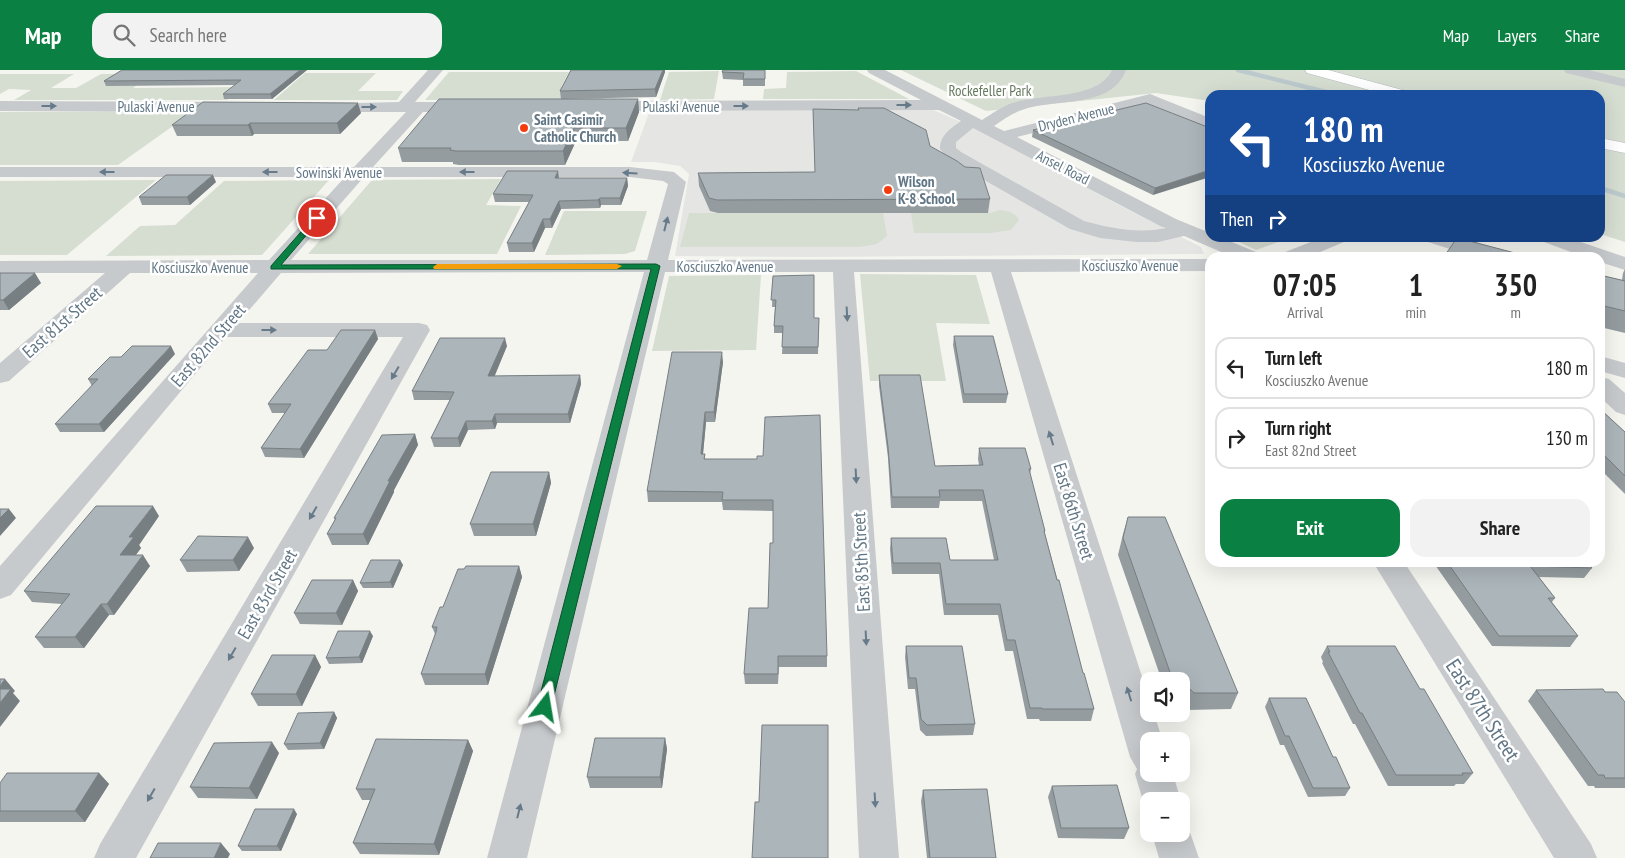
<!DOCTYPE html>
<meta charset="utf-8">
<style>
body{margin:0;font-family:"PT Sans Narrow",sans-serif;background:#f2f2f2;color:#222;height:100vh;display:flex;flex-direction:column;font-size:19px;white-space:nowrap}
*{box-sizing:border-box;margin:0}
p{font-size:16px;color:#767676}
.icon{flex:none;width:28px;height:28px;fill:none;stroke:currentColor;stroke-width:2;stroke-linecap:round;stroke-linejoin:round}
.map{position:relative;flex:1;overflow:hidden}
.drawer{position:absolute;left:1205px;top:182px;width:400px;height:315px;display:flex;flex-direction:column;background:#fff;border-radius:15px;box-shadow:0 5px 20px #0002}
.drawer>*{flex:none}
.hud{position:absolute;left:1205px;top:20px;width:400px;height:152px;border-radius:15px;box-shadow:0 5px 20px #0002;background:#1a4fa0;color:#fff;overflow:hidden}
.fabs{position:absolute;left:1140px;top:602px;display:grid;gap:10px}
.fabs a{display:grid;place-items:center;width:50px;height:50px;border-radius:10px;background:#fff;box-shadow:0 5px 20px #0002;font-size:25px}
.pin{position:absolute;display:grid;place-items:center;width:42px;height:42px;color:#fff;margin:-21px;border:2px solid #fff;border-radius:50%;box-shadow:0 1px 5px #0007}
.me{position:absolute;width:55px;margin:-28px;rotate:14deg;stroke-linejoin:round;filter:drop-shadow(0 0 4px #0008)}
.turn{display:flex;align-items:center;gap:18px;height:105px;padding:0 15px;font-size:22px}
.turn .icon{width:65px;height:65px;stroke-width:2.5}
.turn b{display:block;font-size:35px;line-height:42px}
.then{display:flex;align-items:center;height:48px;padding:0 15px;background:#0003;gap:10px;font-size:19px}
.eta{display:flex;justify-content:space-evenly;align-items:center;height:85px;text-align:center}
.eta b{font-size:30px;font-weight:800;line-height:35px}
.cta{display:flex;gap:10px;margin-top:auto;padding:10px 15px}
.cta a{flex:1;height:58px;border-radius:15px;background:#0b8043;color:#fff;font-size:20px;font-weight:800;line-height:58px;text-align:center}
.cta a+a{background:#f2f2f2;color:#222}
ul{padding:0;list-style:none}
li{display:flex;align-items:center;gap:15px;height:62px;margin:0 10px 8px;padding:0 5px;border:2px solid #e0e0e0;border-radius:15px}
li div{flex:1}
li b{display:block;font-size:19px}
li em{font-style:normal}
header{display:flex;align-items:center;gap:30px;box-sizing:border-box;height:70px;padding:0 25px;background:#0b8043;color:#fff}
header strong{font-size:24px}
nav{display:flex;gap:28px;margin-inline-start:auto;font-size:18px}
.search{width:350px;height:45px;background:#f2f2f2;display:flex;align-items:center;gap:12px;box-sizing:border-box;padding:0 18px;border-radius:15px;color:#767676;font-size:19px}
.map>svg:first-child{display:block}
.built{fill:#e5e6e4}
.green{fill:#d6ddd1}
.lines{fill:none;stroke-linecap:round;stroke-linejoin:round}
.stream{stroke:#bccace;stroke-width:4.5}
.major-casing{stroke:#b7bbbf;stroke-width:1}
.minor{fill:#c7cacd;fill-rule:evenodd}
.major{fill:#fff;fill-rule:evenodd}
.wall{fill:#949ca0}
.shaded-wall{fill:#787f82}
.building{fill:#acb5ba;stroke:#787f82}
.oneway{fill:#667a89}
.route{fill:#0b8043;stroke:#07532c}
.slow{fill:#f59e0b}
.poi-dot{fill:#f43c11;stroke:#fff;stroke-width:2}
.labels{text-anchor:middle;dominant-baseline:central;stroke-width:5;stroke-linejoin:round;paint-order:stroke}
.far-park-label{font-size:15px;fill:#677b60;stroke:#fff}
.far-street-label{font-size:15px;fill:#617685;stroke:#fff}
.far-poi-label{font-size:15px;font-weight:bold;fill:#617685;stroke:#fff;text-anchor:start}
.street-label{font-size:18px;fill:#617685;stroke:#fff}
.near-street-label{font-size:21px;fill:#617685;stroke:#fff}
</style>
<header>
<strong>Map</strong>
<div class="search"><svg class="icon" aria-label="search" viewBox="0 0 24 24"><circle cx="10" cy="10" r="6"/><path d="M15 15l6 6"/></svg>Search here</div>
<nav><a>Map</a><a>Layers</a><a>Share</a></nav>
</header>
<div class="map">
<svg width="1625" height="788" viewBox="0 0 1625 788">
<rect width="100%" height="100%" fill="#f5f5f0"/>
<!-- built -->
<path class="built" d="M931,39L987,63L1119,135L1201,177L1204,184L812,187L675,186L689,104L680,96L654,92H631L650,40Z"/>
<!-- green -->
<path class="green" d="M901,0H1625V172L1600,164V25H1210V31L1156,23L986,41Z
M719,1L714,29L660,30L669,2Z
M856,1L909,29H763L764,19L786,18L787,2Z
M449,2H569L561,17L609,16L604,29L425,30Z
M305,3H376L358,21H403L397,30H274Z
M0,4H74L51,18H76L101,4H153L133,18L243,17L227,30H14L31,20L9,19L0,24Z
M194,41L118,95H0V42Z
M501,109L486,135L521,136L497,184H308L372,110Z
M156,110L67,185H0V111Z
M329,110L262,185L106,186L140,156L175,155L224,111Z
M999,140C1007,141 1015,142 1019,150L1011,160L991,163H914L911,143H991Z
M564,141H647L635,181L625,184L545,185Z
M689,143H883L887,166L877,174L859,177H680Z
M1231,168H1289L1256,180Z
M860,204L976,205L990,254L936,253L946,311H870Z
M761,205L756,280L652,281L669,206Z"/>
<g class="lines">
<!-- stream -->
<path class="stream" d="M1238,0L1338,25
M1600,118L1625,126"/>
<!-- major casing -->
<g class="major-casing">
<path id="major" d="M1305,0H1328L1410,22L1412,25H1388L1307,3Z
M1600,68L1625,73V83L1600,78Z"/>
</g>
<!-- minor -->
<path class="minor" d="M428,0H443L415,32H471L476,34L479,37L476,40L471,42H423L373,97H630L674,102L686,112L668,190L1210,189V201L1011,202L1149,628V644H1154L1163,671H1149V704H1173L1181,731V732L1149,731V744L1143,731L1135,704L1137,699L1130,687L991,202H854L899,788H859L833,202H665L527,788H487L644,202L281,203L238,253H419L427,255L430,260L136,788H94L100,774L403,267H226L11,525L0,529V496L258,203H130L9,311L0,313V293L105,203H0V191L269,190L345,107H0V97H354L406,42H321L316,40L313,37L316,34L399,32ZM364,107H630L663,111L668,114L647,190H291Z
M867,0H885L982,50C993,43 1004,35 1016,32C1043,24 1100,29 1112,0H1126C1111,39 1058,28 1025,39C1014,42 1004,49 994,56L1004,61L1150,24L1210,48V59L1149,34L1017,67L1176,149L1210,163V168H1222L1261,184L1264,188H1235L1184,166L1158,172H1136L1100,168L1070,159L949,90L940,79C940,65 950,59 961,51L939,40L601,41L596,39L593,36L596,33L601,31L921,30L869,3ZM973,58L1162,157L1166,158C1139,164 1109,158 1084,151L961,82L956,78V72Z
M1564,0H1589L1625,9V17L1566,3Z
M0,31L233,32L238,34L241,37L238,40L233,42L0,41Z
M1321,168H1347L1344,172L1306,188H1277L1280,184Z
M1425,168H1483L1476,174L1509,184L1512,188H1478L1428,172Z
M1541,168H1569L1625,187V200L1600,192V188H1587L1544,172Z
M1600,286L1625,293V308L1600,301Z
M1600,307L1609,309L1625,323V345L1616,342L1600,327Z
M1373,492H1404L1591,774L1597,788H1554Z
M1181,749L1186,751L1199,788H1159L1152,764H1181Z"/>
<!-- major -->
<use href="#major" class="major"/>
</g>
<!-- wall -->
<path class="wall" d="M307,0L272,29H224L223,24L235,15L106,16L104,11Z
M571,0H665V2L656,27L561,29L560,21Z
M765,0V16H743V10L723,9L722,2Z
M638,29L639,42L628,71H576L565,95H459L453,94V92H402L398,78Z
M813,39L930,76L990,129L988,143H718L710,141L699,116L698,103L815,102Z
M361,43L340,64H254L252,66H177L172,55Z
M1210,58L1153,125L1032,67L1033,60Z
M559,108H627L628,116L621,135H601L600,138L561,139L552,158H545L534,182H509L507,173L529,132H495L493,124Z
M216,112L190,135H142L139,127Z
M1625,199V263L1600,257V205L1622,210L1623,203Z
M0,203L41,213L9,240H0Z
M773,206L814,248H819L818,284H782L783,263H774V256L775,237H772Z
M375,260L378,269L304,388L265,387L261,378L285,343H272L268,334L327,280Z
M954,266L1008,324L1006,333H963L953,275Z
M507,276L494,306L580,305L581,314L570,353H497L495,359L468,360L460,377H434L431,368L450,330H414L412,321Z
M175,284L104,362H60L55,354L92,316L88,309Z
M723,292L715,352H706L703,384H705V389H757L763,386L827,586V597H779L778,614H745L744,604L768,538L773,473V441L723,440L722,432H648L647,421Z
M879,305L935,396L979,395L978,389L979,378L1031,399L1030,404L1045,461V464L1083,603L1094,639L1091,651H1040L1039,649H1027L1013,581H1005L998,545H944L939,504H892L890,479L891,468L950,490H994L982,431H940L939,438H891L888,388L879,316Z
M1600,339L1625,362V424L1600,399Z
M415,364L418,375L394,420V422L368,475H332L327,464L335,450L334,448Z
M549,402L551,413L536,466H474L470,454Z
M159,446L139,475L141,478L136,485L150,496L114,545H109L84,578H44L35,567L62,534L32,532L24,521Z
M1128,447L1238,623L1231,639L1187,640L1181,633V611H1162L1118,485L1123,464Z
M254,478L239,501L187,502L180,490Z
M400,490L403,495L393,518H363L360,513Z
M1433,492H1587L1592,498L1584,508L1539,507L1555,528L1552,532L1578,566L1570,577L1492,576Z
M519,496L522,507L488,615H425L421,604L435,564L432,557L443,537Z
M353,510L358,521L342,555L300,554L294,543Z
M373,566L362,593L329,594L326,588Z
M906,576L975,654L973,665L926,666L920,660L915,619H908L905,587Z
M1327,576L1420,619L1473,703L1464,714H1456L1454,716H1388L1355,654H1353L1322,593L1323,592L1321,587Z
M315,585L321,597L302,636H258L251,624Z
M1536,620L1605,622L1625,632V718H1595L1594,716H1588L1528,631Z
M1269,628L1333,687L1350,718L1345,726L1308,727L1284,675H1280L1265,637Z
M334,642L337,648L324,679L288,680L284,674Z
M665,668L667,679L662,718H590L587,707Z
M468,670L473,681L439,785L360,784L353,773L370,730H362L356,719Z
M279,683L257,729L198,728L190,717Z
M99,703L109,714L85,752H0V713Z
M1052,716L1129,758L1124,769L1058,768L1048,727Z
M923,720L996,788H927L921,731Z
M297,744L281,781H242L238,776Z"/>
<!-- shaded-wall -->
<path class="shaded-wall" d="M300,0H307L272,29L270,24Z
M663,0H665V2L656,27L655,19Z
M638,29L639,42L628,71L626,58Z
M358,33L361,43L340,64L337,53Z
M250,53L254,64L252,66L248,55Z
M574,58L576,71L565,95L563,81Z
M1210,100V107L1153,125L1155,118Z
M558,101L559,109L555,108Z
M213,105L216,112L190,135L187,127Z
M627,108L628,116L621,135L620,128Z
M600,128L601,135L600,138L598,130Z
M559,131L561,139L552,158L550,149Z
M543,149L545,158L534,182L532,173Z
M35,203L41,213L9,240L3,230Z
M375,260L378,269L304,388L300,379Z
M505,268L507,276L491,315L488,306Z
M171,276L175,284L104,362L99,354Z
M722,282L723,292L715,352L714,342Z
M580,305L581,314L570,353L568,344Z
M705,342L706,352L702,394L701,384Z
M495,344L497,353L495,359L492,351Z
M466,351L468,360L460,377L458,368Z
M415,364L418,375L394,420V422L368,475L363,464L388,411Z
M549,402L551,413L536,466L533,454Z
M153,436L159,446L139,475L141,478L127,496L120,485L129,467Z
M9,439L16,448L0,466V448Z
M248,467L254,478L239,501L233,490Z
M143,485L150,496L114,545L107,534Z
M400,490L403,495L393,518L390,512Z
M519,496L522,507L488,615L485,604Z
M353,510L358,521L342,555L336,543Z
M101,534L109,545L84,578L75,567Z
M370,561L373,566L362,593L359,587Z
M315,585L321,597L302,636L296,624Z
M5,609L15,621L13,623L20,631L0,657V616Z
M334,642L337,648L324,679L320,673Z
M665,668L667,679L662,718L660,707Z
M468,670L473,681L439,785L434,774Z
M272,672L279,683L257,729L249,718Z
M99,703L109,714L85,752L75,741Z
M294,739L297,744L281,781L277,776Z
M221,773L230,784L228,788H214Z"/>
<!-- building -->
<path class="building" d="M122,0H300L270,24H223L241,10L104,11Z
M571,0H663L655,19L560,21Z
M723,0H765V9H743L744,3L722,2Z
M439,29H638L626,58H574L563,81H456L450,80L451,78H398Z
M203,32L358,33L337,53H250L248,55H172Z
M1146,33L1210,58V100L1155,118L1033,60Z
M858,38H884L926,60L930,76L957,91L965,97L980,98L990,129L717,130L709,128L698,103L815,102L813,39L859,40Z
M507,101H558L555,108H627L620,128H600L598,130L559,131L550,149H543L532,173H507L533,125L493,124Z
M166,105H213L187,127H139Z
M1457,168H1458L1534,188H1443Z
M0,203H35L3,230H0Z
M814,205V248H819L818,277H782L783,256H774L776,230H771L773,206Z
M1600,205L1625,211V241L1600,235Z
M341,260H375L300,379L261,378L291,334H268L308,280H327Z
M954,266H993L1008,324H964Z
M440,268H505L488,306L580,305L568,344H495L492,351H466L458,368H431L454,322L412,321Z
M132,276H171L99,354H55L98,309H88L110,287H121Z
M672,282H722L714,342H705L701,384H705L704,389H757V386H763L765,347L820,345L827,586H778V604H744L749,538H768L770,473H773V430H722L723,422L647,421Z
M879,305H920L935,396L983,395L979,378H1025L1031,399H1029L1045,461H1044L1057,510H1059L1083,603H1084L1094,639H1042V638H1030L1015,570H1007L1000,534H946L940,493H893L891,468H946L950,490H998L983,420H939L940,427H892L888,377Z
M1600,339L1625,362V406L1600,381Z
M415,364L388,411H390L363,464H327L336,448H334L382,365Z
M491,402H549L533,454H470Z
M96,436H153L129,467H134L120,485H143L107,534H101L75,567H35L70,524L24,521Z
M0,439H9L0,448Z
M1128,447H1165L1238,623H1194L1179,608H1172L1123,468Z
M198,466L248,467L233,490H180Z
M371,490H400L390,512L360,513Z
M1447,492H1587L1592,498L1530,496L1555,528H1548L1578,566H1499Z
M466,496H519L485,604H421L436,562L437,557H432L440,537H443L458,499H464Z
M312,510H353L336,543H294Z
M338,561H370L359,587L326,588Z
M906,576H962L975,654L927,655L921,649L916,608H909Z
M1327,576H1395L1420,619H1424L1473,703H1462L1463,705H1396L1362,643H1360L1328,582H1330Z
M272,585H315L296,624H251Z
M0,609H5L0,616Z
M0,619H11L0,633Z
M1603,619L1605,622H1617L1625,632V708H1605L1604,705H1598L1536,620Z
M1269,628H1306L1333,687H1336L1350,718H1313L1289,666H1285Z
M334,642L320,673L284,674L298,643Z
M762,655H828V788H752L755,732H759Z
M595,668H665L660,707H587Z
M376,669L468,670L434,774L353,773L375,719H356Z
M272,672L249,718L190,717L214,673Z
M7,703H99L75,741H0V713Z
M1117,715L1129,758H1061L1052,716Z
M987,719L996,788H930L923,720Z
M255,739H294L277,776H238Z
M158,773H221L214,788H150Z"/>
<!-- one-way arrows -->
<defs><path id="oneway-solid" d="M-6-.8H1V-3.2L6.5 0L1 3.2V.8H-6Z" transform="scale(1.25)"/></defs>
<g class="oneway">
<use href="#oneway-solid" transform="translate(904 35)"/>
<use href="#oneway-solid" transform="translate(49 36)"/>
<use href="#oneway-solid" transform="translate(741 36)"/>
<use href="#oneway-solid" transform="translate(369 37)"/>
<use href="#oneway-solid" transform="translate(107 102) rotate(180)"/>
<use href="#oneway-solid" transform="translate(270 102) rotate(180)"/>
<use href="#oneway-solid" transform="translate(467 102) rotate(180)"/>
<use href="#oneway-solid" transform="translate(630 103) rotate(-177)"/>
<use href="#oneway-solid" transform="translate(666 154) rotate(-76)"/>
<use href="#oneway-solid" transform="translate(847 244) rotate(87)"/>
<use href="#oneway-solid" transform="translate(269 260)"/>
<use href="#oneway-solid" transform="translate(395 303) rotate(120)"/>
<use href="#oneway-solid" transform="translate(1051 368) rotate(-107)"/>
<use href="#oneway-solid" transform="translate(856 406) rotate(87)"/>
<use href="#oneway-solid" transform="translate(313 443) rotate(120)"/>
<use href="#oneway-solid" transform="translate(866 568) rotate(87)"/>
<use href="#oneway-solid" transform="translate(232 584) rotate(120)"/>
<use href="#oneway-solid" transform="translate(1129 624) rotate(-107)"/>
<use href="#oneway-solid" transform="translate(151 725) rotate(120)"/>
<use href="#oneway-solid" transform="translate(875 730) rotate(87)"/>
<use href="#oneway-solid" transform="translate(519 741) rotate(-76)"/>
</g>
<!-- route -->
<path class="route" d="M314,147L321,148L281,195L656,194L660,196L550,642L545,644L539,642L537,637L651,199H271V196Z"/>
<!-- slow -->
<path class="slow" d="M437,194H617L622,196L617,199H434L433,197Z"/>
<!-- markers -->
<g class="poi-dot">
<circle cx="524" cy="58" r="5"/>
<circle cx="888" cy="120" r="5"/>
</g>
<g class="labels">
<!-- far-park labels -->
<g class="far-park-label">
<text x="990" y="20">Rockefeller Park</text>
</g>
<!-- far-street labels -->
<g class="far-street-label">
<text x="156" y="36">Pulaski Avenue</text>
<text x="681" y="36">Pulaski Avenue</text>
<text transform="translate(1076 47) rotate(-14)">Dryden Avenue</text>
<text transform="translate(1063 97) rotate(27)">Ansel Road</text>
<text x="339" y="102">Sowinski Avenue</text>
<text x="1130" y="195">Kosciuszko Avenue</text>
<text x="725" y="196">Kosciuszko Avenue</text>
<text x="200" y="197">Kosciuszko Avenue</text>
</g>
<!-- far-poi labels -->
<g class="far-poi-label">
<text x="534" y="49">Saint Casimir<tspan x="534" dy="17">Catholic Church</tspan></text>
<text x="898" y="111">Wilson<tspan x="898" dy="17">K-8 School</tspan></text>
</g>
<!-- street labels -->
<g class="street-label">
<text transform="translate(62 252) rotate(-41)">East 81st Street</text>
<text transform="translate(208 275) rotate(-49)">East 82nd Street</text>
<text transform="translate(1074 441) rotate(73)">East 86th Street</text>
<text transform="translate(861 492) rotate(-93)">East 85th Street</text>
<text transform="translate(267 524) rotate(-60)">East 83rd Street</text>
</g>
<!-- near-street labels -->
<g class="near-street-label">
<text transform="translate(1483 640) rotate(57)">East 87th Street</text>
</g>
</g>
</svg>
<div class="fabs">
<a><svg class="icon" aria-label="sound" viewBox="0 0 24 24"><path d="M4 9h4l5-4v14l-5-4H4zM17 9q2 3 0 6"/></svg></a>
<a>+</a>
<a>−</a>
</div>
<div class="pin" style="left:317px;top:148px;background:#d93025"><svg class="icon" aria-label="arrive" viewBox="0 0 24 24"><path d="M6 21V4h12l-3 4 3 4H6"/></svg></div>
<svg class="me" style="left:545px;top:637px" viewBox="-20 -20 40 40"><path d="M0-17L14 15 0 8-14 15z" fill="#0b8043" stroke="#fff" stroke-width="4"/></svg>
<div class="hud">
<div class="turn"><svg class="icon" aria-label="left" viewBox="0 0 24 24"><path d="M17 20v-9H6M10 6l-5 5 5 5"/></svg><div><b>180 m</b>Kosciuszko Avenue</div></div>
<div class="then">Then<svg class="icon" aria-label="right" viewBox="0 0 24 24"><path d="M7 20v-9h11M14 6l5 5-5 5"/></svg></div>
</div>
<section class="drawer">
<div class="eta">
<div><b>07:05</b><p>Arrival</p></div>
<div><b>1</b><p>min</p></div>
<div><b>350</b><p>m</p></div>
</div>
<ul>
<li><svg class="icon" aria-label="left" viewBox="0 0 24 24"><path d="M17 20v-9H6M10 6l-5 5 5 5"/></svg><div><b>Turn left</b><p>Kosciuszko Avenue</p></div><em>180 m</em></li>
<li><svg class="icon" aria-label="right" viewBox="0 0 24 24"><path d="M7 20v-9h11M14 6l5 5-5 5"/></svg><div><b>Turn right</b><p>East 82nd Street</p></div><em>130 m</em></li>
</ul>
<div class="cta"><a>Exit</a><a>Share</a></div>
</section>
</div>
